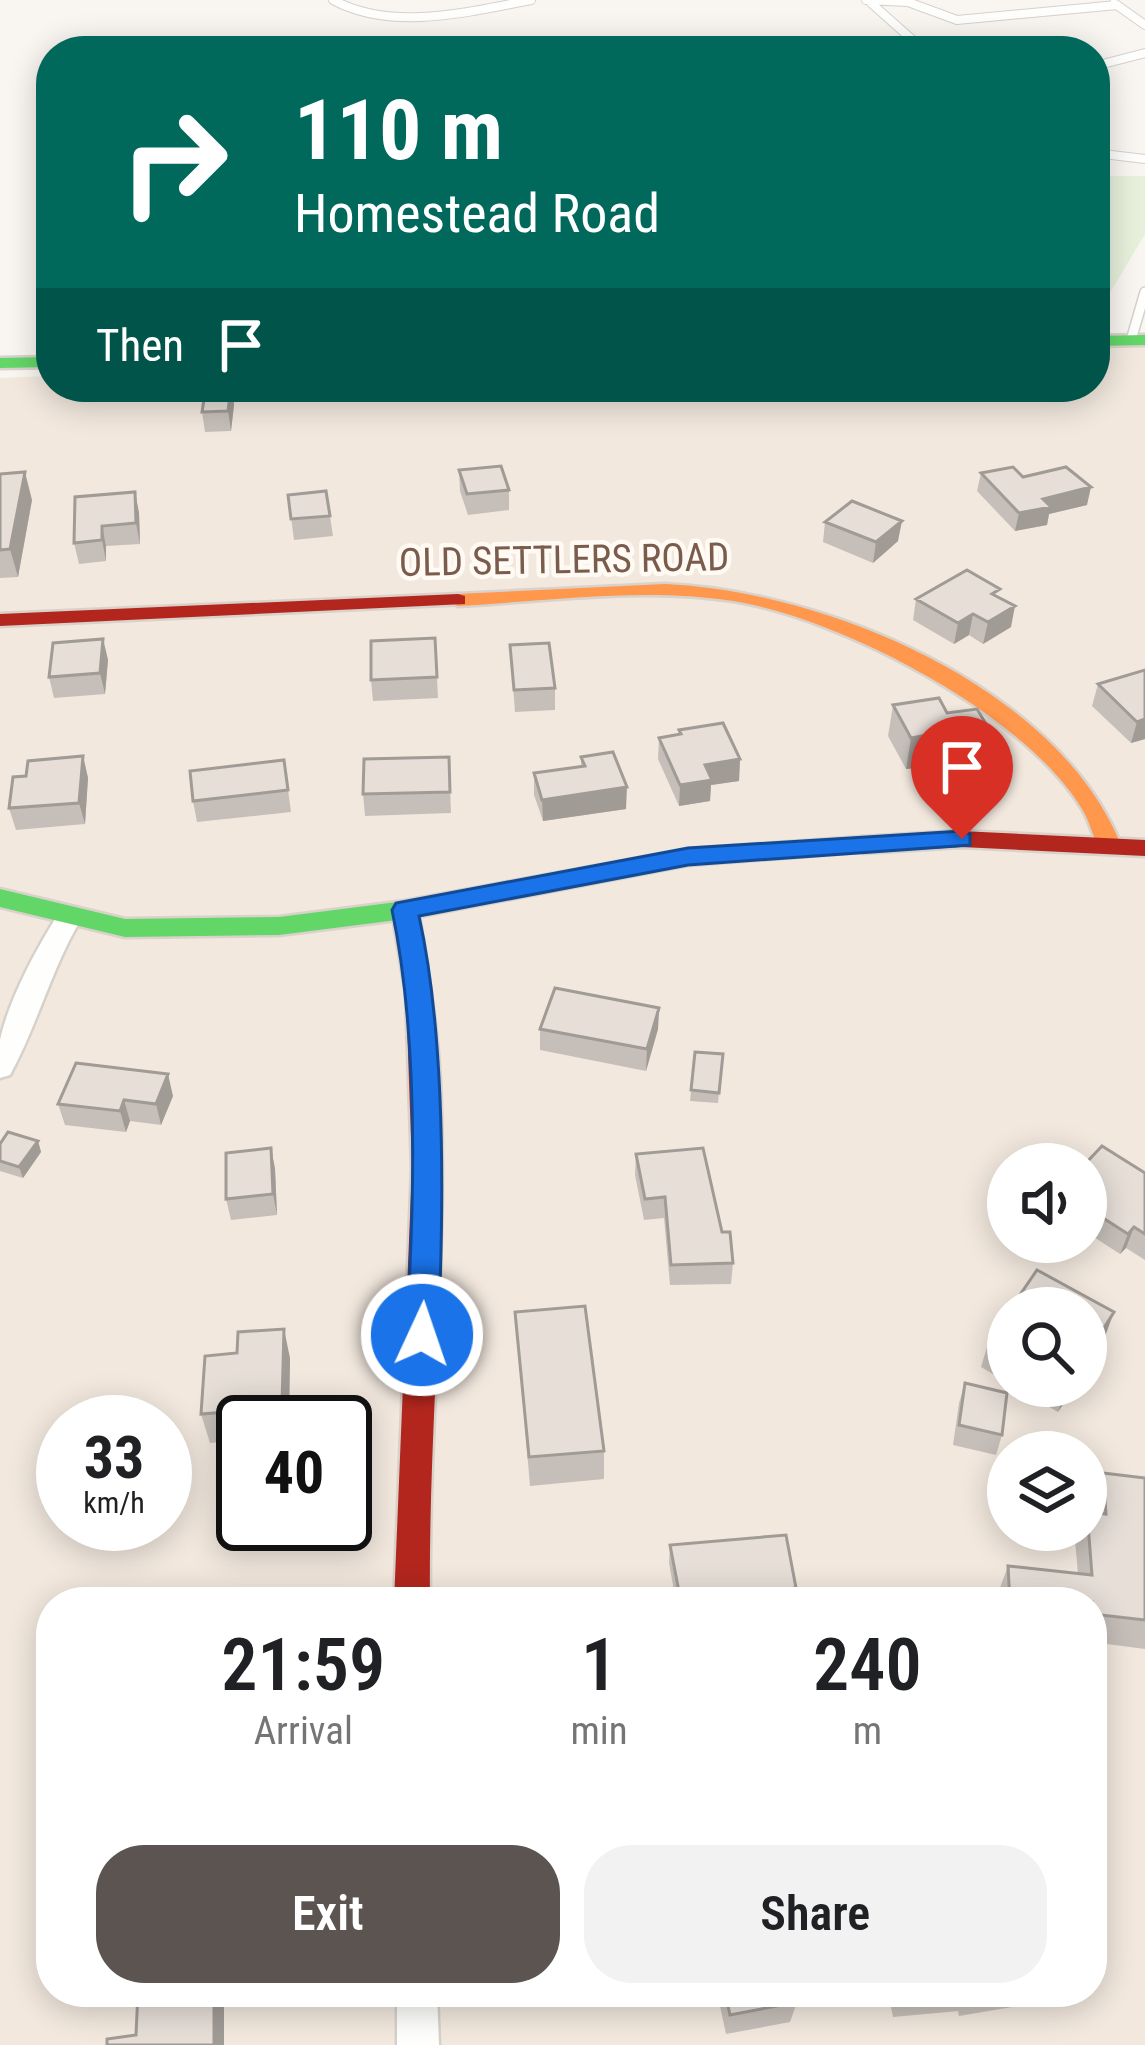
<!DOCTYPE html>
<style>
body{margin:0;font-family:"Roboto Condensed",sans-serif;background:#f2f2f2;color:#202124;height:100vh;display:flex;flex-direction:column;font-size:45px;white-space:nowrap}
*{box-sizing:border-box;margin:0}
p{font-size:39px;color:#757577}
.icon{flex:none;width:66px;height:66px;fill:none;stroke:currentColor;stroke-width:2;stroke-linecap:round;stroke-linejoin:round}
.map{position:relative;flex:1;overflow:hidden}
.side{position:absolute;left:36px;top:1587px;width:1071px;height:420px;display:flex;flex-direction:column;background:#fff;border-radius:48px;box-shadow:0 6px 30px #0003}
.side>*{flex:none}
.guide{position:absolute;left:36px;top:36px;width:1074px;height:366px;border-radius:48px;box-shadow:0 6px 30px #0003;background:#00695c;color:#fff;overflow:hidden}
.buttons{position:absolute;left:987px;top:1143px;display:grid;gap:24px}
.buttons a{display:grid;place-items:center;width:120px;height:120px;border-radius:50%;background:#fff;box-shadow:0 6px 30px #0003;font-size:60px}
.speed{position:absolute;left:36px;top:1395px;display:flex;gap:24px;font-size:60px;font-weight:700;text-align:center}
.speed>*{display:grid;place-content:center;width:156px;height:156px;border-radius:50%;background:#fff;box-shadow:0 6px 30px #0003;line-height:1}
.speed small{font-size:30px;font-weight:400}
.speed .limit{border:6px solid #111;border-radius:18px;background:#fff;color:#111}
.pin{position:absolute;display:grid;place-items:center;width:102px;height:102px;color:#fff;margin:-123px -51px;border-radius:50% 50% 50% 0;rotate:-45deg;box-shadow:0 0 12px #0007}
.pin .icon{rotate:45deg}
.me{position:absolute;width:132px;margin:-66px;rotate:3deg;stroke-linejoin:round;filter:drop-shadow(0 0 9px #0008)}
.turn{display:flex;align-items:center;gap:42px;height:252px;padding:0 60px;font-size:54px}
.turn .icon{width:156px;height:156px;stroke-width:2.5}
.turn b{display:block;font-size:84px;line-height:102px}
.then{display:flex;align-items:center;height:114px;padding:0 60px;background:#0003;gap:24px;font-size:45px}
.eta{display:flex;justify-content:space-evenly;align-items:center;height:204px;text-align:center}
.eta b{font-size:72px;font-weight:600;line-height:84px}
.button{display:flex;gap:24px;margin-top:auto;padding:24px 60px}
.button a{flex:1;height:138px;border-radius:48px;background:#5c5450;color:#fff;font-size:48px;font-weight:600;line-height:138px;text-align:center}
.button a+a{background:#f2f2f2;color:#202124}
.map>svg:first-child{display:block}
.residential{fill:#f2e8de;fill-rule:evenodd}
.green{fill:#e7f0db}
.lines{fill:none;stroke-linecap:round;stroke-linejoin:round}
.lane-far1-casing{stroke:#d7d1cb;stroke-width:10}
.lane-casing{stroke:#d7d1cb;stroke-width:12}
.street-casing{stroke:#d7d1cb;stroke-width:5}
.fast-casing{stroke:#d9d2cb;stroke-width:5}
.slow-casing{stroke:#d9d2cb;stroke-width:5}
.jam-casing{stroke:#d9d2cb;stroke-width:5}
.lane-far1{stroke:#fefefd;stroke-width:8}
.lane{stroke:#fefefd;stroke-width:9}
.street{fill:#fefefd;fill-rule:evenodd}
.fast{fill:#63d668;fill-rule:evenodd}
.slow{fill:#ff974d;fill-rule:evenodd}
.jam{fill:#b3261e;fill-rule:evenodd}
.wall{fill:#c6bfb9}
.shaded-wall{fill:#a19b96}
.building{fill:#e6ded7;stroke:#a19b96;stroke-width:3}
.route{fill:#1a73e8;stroke:#114b97;stroke-width:3}
.labels{text-anchor:middle;dominant-baseline:central;stroke-width:9;stroke-linejoin:round;paint-order:stroke}
.street-label{font-size:39px;fill:#7a5c4d;stroke:#fffaf3}
</style>
<div class="map">
<svg width="1145" height="2045" viewBox="0 0 1145 2045">
<rect width="100%" height="100%" fill="#f9f5f0"/>
<!-- residential -->
<path class="residential" d="M1145,347V2045H0V378L51,376V387H1095V348ZM1008,1164H1086V1242H1008ZM1008,1308H1086V1386H1008ZM63,1422H165V1524H63ZM243,1422H345V1524H243ZM1008,1452H1086V1530H1008ZM51,1602H1092V1992H51Z"/>
<!-- green -->
<path class="green" d="M1095,176H1145V234L1095,318Z"/>
<g class="lines">
<!-- lane-far1 casing -->
<g class="lane-far1-casing">
<path id="lane-far1" d="M333,0C392,32 468,12 531,0
M866,0L908,2L957,20L1117,5
M871,3L925,51
M1114,3L1145,25
M1095,66L1145,53
M1095,153L1145,159"/>
</g>
<!-- lane casing -->
<g class="lane-casing">
<path id="lane" d="M1131,340L1145,292"/>
</g>
<!-- street casing -->
<g class="street-casing">
<path id="street" d="M70,907L83,916C52,966 38,1024 10,1075L0,1078C0,1066 0,1051 0,1040C9,999 38,945 61,910Z
M397,1992H437L439,2045H397Z"/>
</g>
<!-- fast casing -->
<g class="fast-casing">
<path id="fast" d="M1145,335V345L1095,346V336Z
M51,357V367L0,368V358Z
M863,837L875,845L872,851L688,865L405,919L279,935L125,937L0,907V889L125,919L279,917L405,901L688,849Z"/>
</g>
<!-- slow casing -->
<g class="slow-casing">
<path id="slow" d="M665,584C825,591 1057,686 1121,845L1109,853L1100,851C1093,837 1090,822 1082,809C1025,714 841,618 733,601C643,587 548,601 458,606L447,600L458,594Z"/>
</g>
<!-- jam casing -->
<g class="jam-casing">
<path id="jam" d="M458,594L465,596V604L0,626V614Z
M961,831L1145,840V856L961,847L863,853L851,845L863,837Z
M405,901L418,910C428,967 437,1024 440,1082C448,1255 428,1429 430,1602H394L412,1168L406,995L392,910Z"/>
</g>
<!-- lane-far1 -->
<use href="#lane-far1" class="lane-far1"/>
<!-- lane -->
<use href="#lane" class="lane"/>
<!-- street -->
<use href="#street" class="street"/>
<!-- fast -->
<use href="#fast" class="fast"/>
<!-- slow -->
<use href="#slow" class="slow"/>
<!-- jam -->
<use href="#jam" class="jam"/>
</g>
<!-- wall -->
<path class="wall" d="M232,387L234,405L231,431L205,432L202,412Z
M459,470L509,490V510L468,515L460,491Z
M981,473L1023,477L1087,505L1049,514L1047,525L1015,531L977,491Z
M0,474L32,500L18,577L0,578Z
M326,491L333,536L294,540L288,495Z
M135,492L139,513L140,544L106,546V561L79,564L74,543Z
M825,522L898,541L873,563L823,542Z
M999,597L1011,627L983,644L969,635L954,644L913,620L916,599Z
M435,638L438,698L373,701L371,680Z
M103,639L108,660L105,694L54,698L49,677Z
M510,645L555,688V710L515,712Z
M1145,670V739L1131,743L1092,706L1098,684Z
M893,705L947,713L1001,749L994,780L928,790L916,768L906,769L888,736Z
M679,730L740,759L739,781L711,785L710,801L679,806L658,759L659,738L679,735Z
M83,756L88,778L85,824L16,830L9,808L26,776Z
M449,757L451,813L365,816L363,794Z
M581,757L626,809L543,821L534,795V773L581,766Z
M284,760L291,812L197,822L193,801Z
M659,1008L658,1029L646,1071L540,1050V1029Z
M695,1052L723,1054L718,1103L690,1101Z
M173,1096L161,1125L130,1121L126,1132L65,1125L58,1104Z
M38,1141L41,1152L23,1178L0,1171V1144Z
M271,1148L275,1169L277,1215L231,1220L226,1199Z
M636,1154L722,1232L733,1263L731,1284L670,1285L664,1218L644,1220L635,1175Z
M1086,1164L1145,1173V1260L1126,1248L1120,1254L1086,1232Z
M515,1312L604,1451V1479L530,1486Z
M1008,1312V1383L981,1367L990,1337Z
M290,1358L289,1403L310,1422H243V1440L210,1443L201,1414Z
M965,1383L1002,1435L996,1455L953,1445L959,1403Z
M1014,1386H1075L1058,1412Z
M1103,1473L1145,1478V1649L1092,1642V1602H998V1593L1008,1566L1078,1574L1075,1540L1080,1530H1086V1515L1087,1512L1092,1513L1091,1501Z
M670,1545L796,1588L793,1602H676L669,1563Z
M717,1992H794L797,2002L790,2022L726,2034Z
M888,1992H1026L1018,2006L959,2016L958,2011L893,2017Z"/>
<!-- shaded-wall -->
<path class="shaded-wall" d="M232,387L234,405L231,431L228,411Z
M25,472L32,500L18,577L10,549Z
M1091,487L1087,505L1049,514L1047,525L1015,531L1019,513L1043,499Z
M135,492L139,513L140,544L136,523Z
M902,521L898,541L873,563L876,542Z
M102,526L106,546V561L102,540Z
M1015,606L1011,627L983,644L988,622Z
M973,614L969,635L954,644L958,623Z
M103,639L108,660L105,694L100,673Z
M1145,719V739L1131,743L1137,722Z
M922,736L916,768L906,769L911,738Z
M1001,749L994,780L928,790L934,758Z
M83,756L88,778L85,824L79,803Z
M740,759L739,781L711,785L710,801L679,806L680,785L705,765Z
M627,787L626,809L543,821L542,800Z
M659,1008L658,1029L646,1071L647,1049Z
M168,1074L173,1096L161,1125L156,1104Z
M124,1100L130,1121L126,1132L120,1111Z
M38,1141L41,1152L23,1178L19,1167Z
M271,1148L275,1169L277,1215L273,1194Z
M1134,1227L1126,1248L1120,1254L1128,1234Z
M1114,1312L1103,1342L1086,1368V1356Z
M284,1329L290,1358L289,1422L282,1403Z
M1068,1386H1075L1058,1412Z
M214,1992H224V2045H214Z"/>
<!-- building -->
<path class="building" d="M206,387H231L228,411L202,412Z
M501,466L509,490L467,494L459,470Z
M1013,467L1023,477L1066,467L1091,487L1043,499L1051,507L1019,513L981,473Z
M25,472L10,549L0,550V474Z
M326,491L330,516L291,519L288,495Z
M135,492L136,523L102,526V540L74,543L75,497Z
M852,501L902,521L876,542L825,522Z
M967,570L1000,589L992,594L1015,606L988,622L973,614L958,623L916,599Z
M435,638L437,677L371,680V641Z
M103,639L100,673L49,677L53,643Z
M549,643L555,688L514,690L510,645Z
M1145,670V719L1137,722L1098,684Z
M939,698L947,713L977,709L1001,749L934,758L922,736L911,738L893,705Z
M723,723L740,759L705,765L712,780L680,785L659,738L681,734L679,730Z
M613,752L627,787L542,800L534,773L585,766L581,757Z
M83,756L79,803L9,808L13,777L26,776L28,761Z
M449,757L450,792L363,794L364,759Z
M284,760L288,790L193,801L190,771Z
M555,988L659,1008L647,1049L540,1029Z
M695,1052L723,1054L719,1093L691,1090Z
M76,1063L168,1074L156,1104L124,1100L120,1111L58,1104Z
M8,1132L38,1141L19,1167L0,1161V1144Z
M1102,1146L1145,1173V1234L1134,1227L1128,1234L1086,1207L1085,1164Z
M271,1148L273,1194L226,1199V1153Z
M703,1148L722,1232H730L733,1263L671,1265L665,1197L645,1199L636,1154Z
M1037,1270L1114,1312L1086,1356V1308H1011Z
M585,1306L604,1451L529,1457L515,1312Z
M1008,1312V1348L990,1337Z
M284,1329L282,1403L306,1401L305,1422H252L253,1410L201,1414L205,1356L237,1353L238,1332Z
M965,1383L1007,1393L1002,1435L959,1425Z
M1103,1473L1145,1478V1620L1092,1614V1602H1010L1008,1566L1092,1575L1087,1512L1106,1514Z
M786,1535L796,1588L722,1595L723,1602H681L670,1545Z
M138,1992H214V2045H107V2039L136,2035Z
M725,1992H794L797,2002L730,2015Z
M897,1992H1026V1993L967,2002L966,1998L899,2004Z"/>
<!-- route -->
<path class="route" d="M962,831L970,834V845L688,865L419,916C446,1038 444,1209 438,1335L433,1344H411L406,1335C415,1203 419,1038 392,910L396,903L688,848Z"/>
<g class="labels">
<!-- street labels -->
<g class="street-label">
<text transform="translate(564 560) rotate(-1)">OLD SETTLERS ROAD</text>
</g>
</g>
</svg>
<div class="buttons">
<a><svg class="icon" aria-label="sound" viewBox="0 0 24 24"><path d="M4 9h4l5-4v14l-5-4H4zM17 9q2 3 0 6"/></svg></a>
<a><svg class="icon" aria-label="search" viewBox="0 0 24 24"><circle cx="10" cy="10" r="6"/><path d="M15 15l6 6"/></svg></a>
<a><svg class="icon" aria-label="layers" viewBox="0 0 24 24"><path d="M12 4l9 5-9 5-9-5zM3 14l9 5 9-5"/></svg></a>
</div>
<div class="speed"><div>33<small>km/h</small></div><div class="limit">40</div></div>
<div class="pin" style="left:962px;top:839px;background:#d93025"><svg class="icon" aria-label="arrive" viewBox="0 0 24 24"><path d="M6 21V4h12l-3 4 3 4H6"/></svg></div>
<svg class="me" style="left:422px;top:1335px" viewBox="-20 -20 40 40"><circle r="17" fill="#1a73e8" stroke="#fff" stroke-width="3"/><path d="M0-11L8 9 0 5-8 9z" fill="#fff"/></svg>
<div class="guide">
<div class="turn"><svg class="icon" aria-label="right" viewBox="0 0 24 24"><path d="M7 20v-9h11M14 6l5 5-5 5"/></svg><div><b>110 m</b>Homestead Road</div></div>
<div class="then">Then<svg class="icon" aria-label="arrive" viewBox="0 0 24 24"><path d="M6 21V4h12l-3 4 3 4H6"/></svg></div>
</div>
<section class="side">
<div class="eta">
<div><b>21:59</b><p>Arrival</p></div>
<div><b>1</b><p>min</p></div>
<div><b>240</b><p>m</p></div>
</div>
<div class="button"><a>Exit</a><a>Share</a></div>
</section>
</div>
